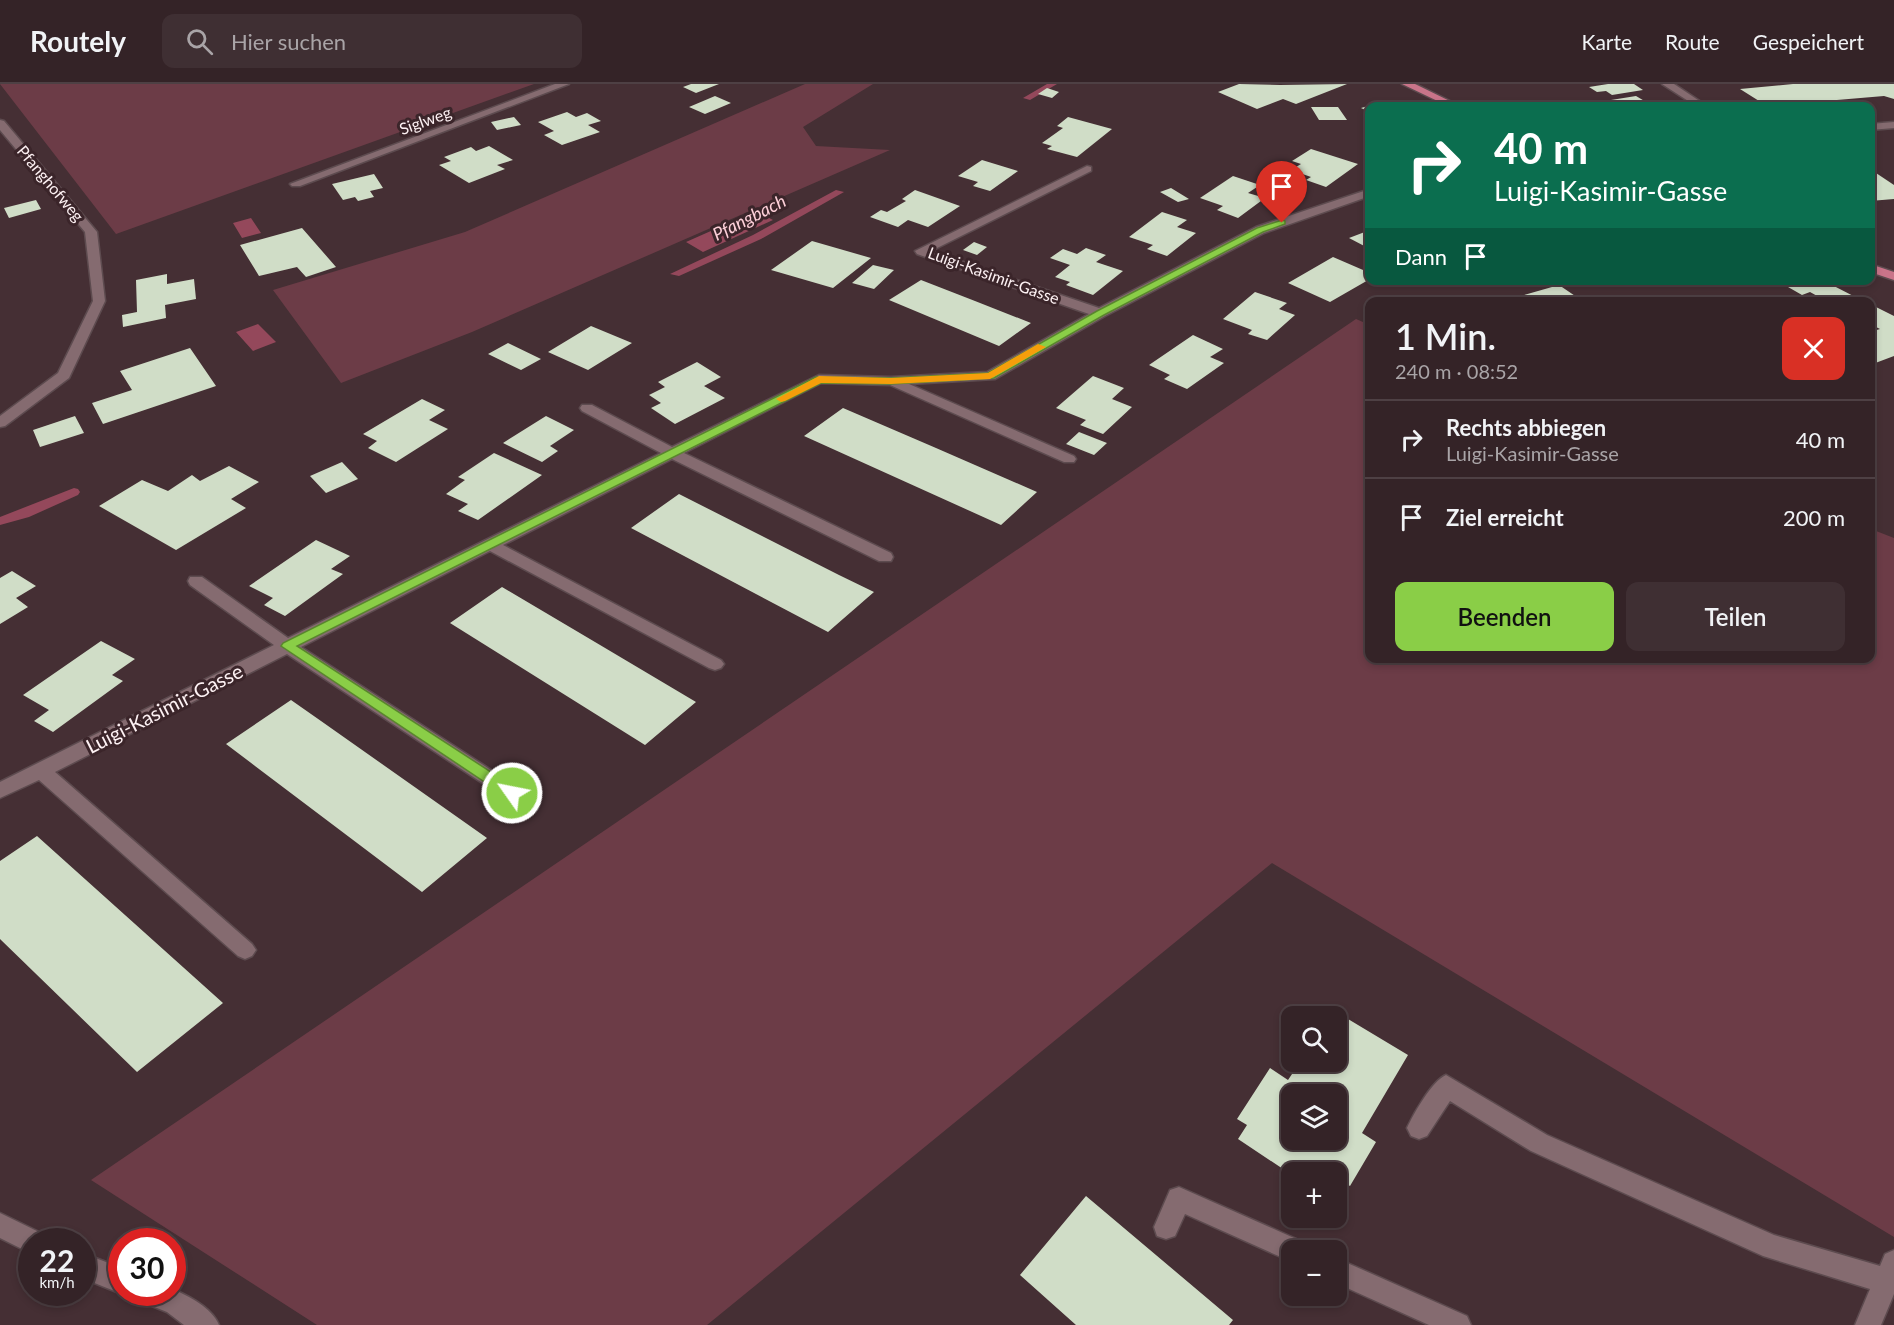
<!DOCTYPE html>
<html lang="de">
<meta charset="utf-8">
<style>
body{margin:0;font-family:Lato,sans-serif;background:#3f2f33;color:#f1f3f6;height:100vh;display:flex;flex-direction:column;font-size:22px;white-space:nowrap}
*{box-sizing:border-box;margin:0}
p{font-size:20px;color:#a9a4a7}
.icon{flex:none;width:33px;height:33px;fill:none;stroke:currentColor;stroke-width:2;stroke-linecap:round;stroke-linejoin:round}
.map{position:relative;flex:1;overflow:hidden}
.drawer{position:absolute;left:1365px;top:213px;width:510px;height:366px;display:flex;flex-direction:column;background:#342327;border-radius:12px;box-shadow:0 3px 9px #0003,0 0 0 2px #4e4044}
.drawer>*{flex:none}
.top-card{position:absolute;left:1365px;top:18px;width:510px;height:183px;border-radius:12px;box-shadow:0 3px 9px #0003,0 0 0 2px #4e4044;background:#0b6e4f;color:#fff;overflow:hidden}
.buttons{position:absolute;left:1281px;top:922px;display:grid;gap:12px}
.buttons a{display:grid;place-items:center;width:66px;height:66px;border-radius:12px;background:#342327;box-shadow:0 3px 9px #0003,0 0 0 2px #4e4044;font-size:30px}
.speed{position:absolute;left:18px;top:1144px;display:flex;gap:12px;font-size:30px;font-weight:700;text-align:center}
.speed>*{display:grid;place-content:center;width:78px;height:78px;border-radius:50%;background:#342327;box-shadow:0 3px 9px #0003,0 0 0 2px #4e4044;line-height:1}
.speed small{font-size:15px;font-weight:400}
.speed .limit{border:9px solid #d22;background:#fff;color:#111}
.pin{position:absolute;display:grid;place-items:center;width:51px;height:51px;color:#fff;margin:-62px -26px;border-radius:50% 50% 50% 0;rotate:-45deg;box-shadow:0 0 6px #0007}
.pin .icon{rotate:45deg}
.me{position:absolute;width:66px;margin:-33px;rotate:303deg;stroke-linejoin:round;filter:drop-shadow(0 0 4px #0008)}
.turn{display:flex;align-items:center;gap:21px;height:126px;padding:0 30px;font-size:27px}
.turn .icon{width:78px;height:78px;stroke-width:2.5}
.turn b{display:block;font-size:42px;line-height:51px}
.then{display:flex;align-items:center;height:57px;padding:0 30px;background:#0003;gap:12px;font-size:22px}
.round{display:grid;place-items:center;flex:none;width:63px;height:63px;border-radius:12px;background:#3f2f33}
.head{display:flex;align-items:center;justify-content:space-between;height:102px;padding:0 30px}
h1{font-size:36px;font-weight:600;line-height:45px}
.button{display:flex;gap:12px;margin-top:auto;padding:12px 30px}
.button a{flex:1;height:69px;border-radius:12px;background:#8ace47;color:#111;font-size:24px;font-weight:600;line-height:69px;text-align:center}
.button a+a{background:#3f2f33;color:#f1f3f6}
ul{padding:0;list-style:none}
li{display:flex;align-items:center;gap:18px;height:78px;padding:0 30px;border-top:2px solid #4e4044}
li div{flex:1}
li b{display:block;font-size:22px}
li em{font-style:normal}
header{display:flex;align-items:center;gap:36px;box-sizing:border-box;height:84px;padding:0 30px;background:#342327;border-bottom:2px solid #4e4044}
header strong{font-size:28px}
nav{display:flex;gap:33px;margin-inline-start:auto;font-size:21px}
.search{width:420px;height:54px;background:#3f2f33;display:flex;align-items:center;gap:15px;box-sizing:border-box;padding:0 21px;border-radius:12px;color:#a9a4a7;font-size:22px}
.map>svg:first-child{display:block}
.green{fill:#6c3c47}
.water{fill:#94485b}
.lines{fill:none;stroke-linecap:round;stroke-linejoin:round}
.stream{fill:#94485b;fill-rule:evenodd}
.building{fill:#d0ddc7;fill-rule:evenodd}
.minor-casing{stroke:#5d4b4f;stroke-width:3}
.major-casing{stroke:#5d4b4f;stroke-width:3}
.minor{fill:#856b70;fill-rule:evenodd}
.major{fill:#c97489;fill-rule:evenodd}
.route{fill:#8ace47;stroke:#5a862e;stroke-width:1.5}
.slow{fill:#f59e0b}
.labels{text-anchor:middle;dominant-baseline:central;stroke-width:6;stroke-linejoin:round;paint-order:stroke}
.far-street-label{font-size:16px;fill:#fdf1f3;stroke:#3b252a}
.far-water-label{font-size:18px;font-style:italic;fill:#fed0d9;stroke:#3b252a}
.street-label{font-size:20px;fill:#fdf1f3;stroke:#3b252a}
</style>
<header>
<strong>Routely</strong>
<div class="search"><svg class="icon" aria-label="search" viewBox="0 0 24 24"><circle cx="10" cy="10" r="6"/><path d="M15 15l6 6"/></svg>Hier suchen</div>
<nav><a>Karte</a><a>Route</a><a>Gespeichert</a></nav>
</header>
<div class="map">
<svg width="1894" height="1241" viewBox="0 0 1894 1241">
<rect width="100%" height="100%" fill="#452f34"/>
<!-- green -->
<path class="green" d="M0,0H534L116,150Z
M805,0H873L803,43L816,62L890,66L472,248L341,299L273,206L465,148Z
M1356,235L1370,241V574H1870L1871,445L1894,454V1153L1272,779L707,1241H317L91,1096Z"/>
<!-- water -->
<path class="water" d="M756,127L773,136L703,168L686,158Z
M251,134L261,149L242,154L233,139Z
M258,240L276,258L253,267L236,248Z"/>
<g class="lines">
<!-- stream -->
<path class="stream" d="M1047,0H1057L1030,16L1023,14Z
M836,106L844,108L761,155L679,192L670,190L753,151Z
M74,404L78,405L80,408L78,411L29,433L0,441V433Z"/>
</g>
<!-- building -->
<path class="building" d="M691,0H719L696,9L683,3Z
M1239,0L1280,1L1347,0L1296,20L1283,15L1257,25L1218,8Z
M1608,0H1634L1643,6L1612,11L1606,7L1597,8L1589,3Z
M1793,0H1894V15L1884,12L1767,22L1740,5Z
M1047,4L1059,8L1052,14L1038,10Z
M715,12L731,19L705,30L689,23Z
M1636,12L1653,22H1591L1586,20Z
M1385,17L1397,22H1370V28L1361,24Z
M1311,23H1338L1347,36H1319Z
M567,28L576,33L587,29L601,37L588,41L600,48L562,61L544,51L554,47L538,38Z
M514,33L521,41L497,46L491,38Z
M1068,33L1112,45L1077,73L1047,65L1052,62L1042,59L1063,44L1057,42Z
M489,62L513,76L497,81L505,85L469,99L439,81L451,77L444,73L471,63L476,67Z
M1311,65L1358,80L1326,103L1306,96L1311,93L1291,86L1301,80L1292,77Z
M982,76L1018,87L990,107L973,102L978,98L958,92Z
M1870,85L1894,101V115L1870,117Z
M374,90L383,104L370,107L374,113L358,117L355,113L343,116L332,100Z
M1233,92L1260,101L1248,109L1265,114L1238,134L1217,126L1223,122L1200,114Z
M1171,104L1189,115L1178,118L1160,108Z
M915,106L960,122L928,143L908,136L898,143L870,133L881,126L887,128L906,117L902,115Z
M36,116L41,125L9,134L4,124Z
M1162,128L1187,136L1177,143L1196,149L1167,172L1147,165L1153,161L1129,153Z
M302,144L336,183L306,193L297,183L259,192L240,161Z
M1370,146V165L1349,154Z
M812,157L871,174L833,204L771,186Z
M974,158L987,163L977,171L963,166Z
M1086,164L1106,171L1096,178L1123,187L1093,211L1066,201L1070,198L1055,193L1070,181L1050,174L1063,165L1077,170Z
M1333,173L1370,189V195L1330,218L1288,199Z
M873,181L894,186L874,205L852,199Z
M167,190V200L194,195L196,215L165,221L166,234L123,243L122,231L137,228L136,196Z
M921,196L975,217L1031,239L999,262L889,216Z
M1776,196H1843L1832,201L1865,218H1828L1810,208L1802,211Z
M1559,201L1584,218H1503V217Z
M1255,208L1287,219L1279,225L1295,231L1267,256L1248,250L1252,246L1223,235Z
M1870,220L1894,232V272L1870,281V248L1880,245L1870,240Z
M591,242L632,259L588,286L548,268Z
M1193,251L1223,265L1210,273L1224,279L1187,305L1164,295L1170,291L1149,281Z
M508,259L541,275L521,286L488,270Z
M190,264L216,302L103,340L92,319L132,306L120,287Z
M697,278L721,293L704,302L725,314L675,340L651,324L661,319L649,311L665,303L658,298Z
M1093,292L1124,304L1112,315L1132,323L1103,350L1080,341L1086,336L1056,324Z
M422,315L445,326L429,336L448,345L396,378L368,364L377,357L363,350Z
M843,324L936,364L1037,408L1001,441L804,352Z
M75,332L84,349L40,363L33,346Z
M546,332L574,346L550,362L558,367L542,378L503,359Z
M1079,348L1107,359L1094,371L1066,360Z
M494,369L542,391L478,436L458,427L468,420L446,410L465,396L458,393Z
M342,378L358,395L326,409L310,392Z
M229,382L259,398L231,415L246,424L176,466L99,422L142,396L168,407L192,391L200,397Z
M679,410L839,491L874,508L828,548L631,444Z
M316,456L350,472L331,485L343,490L285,532L264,521L273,514L249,502Z
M12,487L36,502L16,514L28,523L0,540V494Z
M502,503L595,558L696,618L645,661L450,539Z
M101,557L135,575L112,591L123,597L53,648L34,637L49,626L23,611Z
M291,616L321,637L487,754L422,808L226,660Z
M37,752L223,919L137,988L0,855V777Z
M1333,926L1408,971L1362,1049L1376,1058L1350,1102L1336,1093V1089H1331L1322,1082L1317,1089H1292V1091L1238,1055L1247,1041L1237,1035L1270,984L1288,996L1300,978H1336V933H1329ZM1292,1011H1336V1056H1292Z
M1086,1112L1233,1236L1229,1241H1076L1020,1191Z"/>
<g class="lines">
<!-- minor casing -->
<g class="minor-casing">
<path id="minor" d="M555,0H569L300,102H292L290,100Z
M1662,0H1674L1707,22H1696Z
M0,36L4,37L97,148L105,217L69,294L5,342L0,343V332L58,289L93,217L85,148L0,46Z
M1894,38V44L1870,46V40Z
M1087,82L1091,83V87L931,167L1099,224L1256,143L1370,105V112L1264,149L1105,232L995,295L909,300L1074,372L1076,375L1074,378H1064L890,301L821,299L684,369L891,469L893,473L891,477H879L672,375L503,461L721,576L724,580L721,584L715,586L709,584L490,467L301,563L519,704L522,709L519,714L512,716L505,714L287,570L55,688L252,860L256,866L252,872L245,875L238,872L39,696L0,714V698L274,561L190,501L188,497L190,493H202L288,554L661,369L582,327L580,324L582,321H592L672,363L819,291L891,293L987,288L1089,230L917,170L915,167Z
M1446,991L1547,1051L1774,1151L1880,1182L1885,1170L1894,1166V1210L1881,1241H1855L1870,1205L1763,1172L1531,1067L1450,1017L1427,1052L1419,1055L1411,1052L1407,1044C1414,1029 1432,997 1446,991Z
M1179,1103L1303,1158L1307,1167H1292V1178L1185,1130L1175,1152L1166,1155L1157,1152L1154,1143L1170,1106Z
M0,1129L41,1149L44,1158H32V1170L0,1154Z
M82,1169L122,1184V1209H124L122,1210L82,1194Z
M1336,1174L1467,1232L1471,1241H1429L1336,1199Z
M172,1205C189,1212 212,1224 219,1241H184L167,1228L142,1218L138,1209H172Z"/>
</g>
<!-- major casing -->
<g class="major-casing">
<path id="major" d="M1402,0H1415L1460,22H1448Z
M1870,180L1894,188V196L1870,188Z"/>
</g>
<!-- minor -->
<use href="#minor" class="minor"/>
<!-- major -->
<use href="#major" class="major"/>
</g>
<!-- route -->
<path class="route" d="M1282,136L1285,137V140L1263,148L1104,231L994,294L891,300L821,299L297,562L517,705L520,709L517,713H507L281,562L283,559L816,293L891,294L988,289L1097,227L1257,144Z"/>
<!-- slow -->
<path class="slow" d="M1038,260L1046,263L990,295L891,300L821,299L785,317L781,318L776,315L819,292L891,294L988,289Z"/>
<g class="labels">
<!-- far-street labels -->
<g class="far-street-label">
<text transform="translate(425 36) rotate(-20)">Siglweg</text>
<text transform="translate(51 99) rotate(50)">Pfanghofweg</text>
<text transform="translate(994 191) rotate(20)">Luigi-Kasimir-Gasse</text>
</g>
<!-- far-water labels -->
<g class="far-water-label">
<text transform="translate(749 133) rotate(-27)">Pfangbach</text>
</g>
<!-- street labels -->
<g class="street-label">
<text transform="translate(164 624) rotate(-27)">Luigi-Kasimir-Gasse</text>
</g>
</g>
</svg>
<div class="buttons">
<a><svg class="icon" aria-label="search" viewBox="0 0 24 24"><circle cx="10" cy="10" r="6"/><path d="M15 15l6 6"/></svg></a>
<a><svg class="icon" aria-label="layers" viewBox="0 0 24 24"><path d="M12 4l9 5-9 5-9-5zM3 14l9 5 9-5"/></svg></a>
<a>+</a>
<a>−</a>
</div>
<div class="speed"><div>22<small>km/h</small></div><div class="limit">30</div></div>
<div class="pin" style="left:1282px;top:139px;background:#d93025"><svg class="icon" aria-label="arrive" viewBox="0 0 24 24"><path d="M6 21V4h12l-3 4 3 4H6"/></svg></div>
<svg class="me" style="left:512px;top:709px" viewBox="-20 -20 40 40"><circle r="17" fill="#8ace47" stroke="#fff" stroke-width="3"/><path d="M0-11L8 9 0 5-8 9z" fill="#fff"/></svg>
<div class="top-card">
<div class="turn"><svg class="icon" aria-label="right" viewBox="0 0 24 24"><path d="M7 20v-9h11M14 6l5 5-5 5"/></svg><div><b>40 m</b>Luigi-Kasimir-Gasse</div></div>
<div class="then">Dann<svg class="icon" aria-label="arrive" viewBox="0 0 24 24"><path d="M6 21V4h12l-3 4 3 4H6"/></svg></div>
</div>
<section class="drawer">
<div class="head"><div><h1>1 Min.</h1><p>240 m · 08:52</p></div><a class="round" style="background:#d93025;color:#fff"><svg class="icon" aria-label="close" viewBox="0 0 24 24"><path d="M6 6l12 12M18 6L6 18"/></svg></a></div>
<ul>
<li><svg class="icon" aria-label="right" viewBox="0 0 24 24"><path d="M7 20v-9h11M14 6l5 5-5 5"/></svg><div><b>Rechts abbiegen</b><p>Luigi-Kasimir-Gasse</p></div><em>40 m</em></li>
<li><svg class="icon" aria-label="arrive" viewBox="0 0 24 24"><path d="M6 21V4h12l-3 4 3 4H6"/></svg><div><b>Ziel erreicht</b></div><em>200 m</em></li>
</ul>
<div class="button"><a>Beenden</a><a>Teilen</a></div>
</section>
</div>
